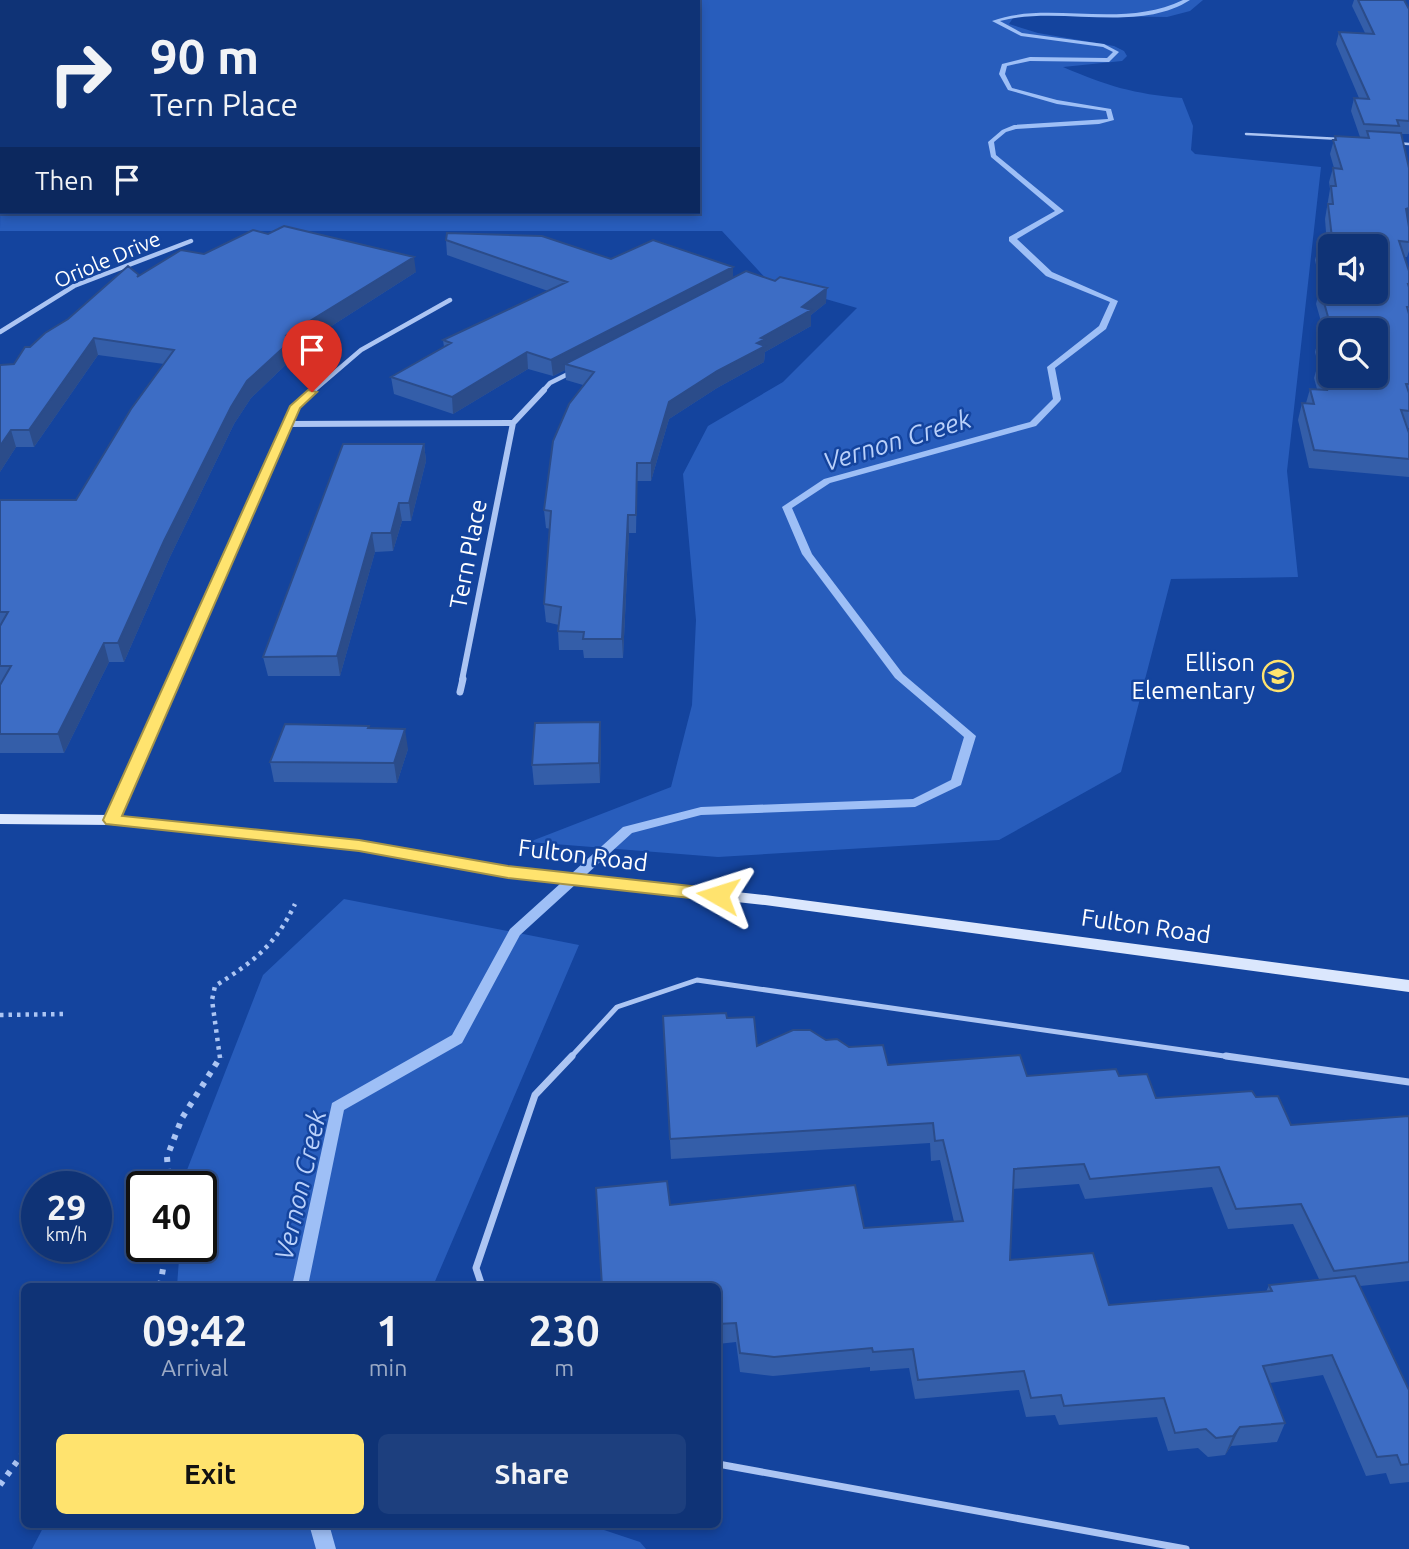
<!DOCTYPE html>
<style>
body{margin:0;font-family:Ubuntu,sans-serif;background:#1d3f7e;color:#f1f3f6;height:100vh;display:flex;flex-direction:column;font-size:26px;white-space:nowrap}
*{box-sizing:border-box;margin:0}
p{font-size:23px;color:#9baac5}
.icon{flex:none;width:38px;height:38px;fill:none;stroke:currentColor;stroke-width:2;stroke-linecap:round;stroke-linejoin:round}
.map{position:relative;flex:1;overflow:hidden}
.details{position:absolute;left:21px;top:1283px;width:700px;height:245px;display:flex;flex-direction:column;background:#0f3376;border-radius:10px;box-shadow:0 4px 10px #0003,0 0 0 2px #2f4e88}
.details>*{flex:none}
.top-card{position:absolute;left:0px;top:0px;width:700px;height:214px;box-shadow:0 4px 10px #0003,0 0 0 2px #2f4e88;background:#0f3376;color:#f1f3f6;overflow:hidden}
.buttons{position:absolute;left:1318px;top:234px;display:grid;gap:14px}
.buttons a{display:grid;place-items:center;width:70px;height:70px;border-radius:10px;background:#0f3376;box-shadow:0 4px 10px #0003,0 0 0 2px #2f4e88;font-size:35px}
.speed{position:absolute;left:21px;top:1171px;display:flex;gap:14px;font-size:35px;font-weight:700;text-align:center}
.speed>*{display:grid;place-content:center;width:91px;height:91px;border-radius:50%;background:#0f3376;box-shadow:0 4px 10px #0003,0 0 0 2px #2f4e88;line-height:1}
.speed small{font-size:18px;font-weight:400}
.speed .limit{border:4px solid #111;border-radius:10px;background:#fff;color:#111}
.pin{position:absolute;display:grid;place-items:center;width:60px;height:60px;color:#fff;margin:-72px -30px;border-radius:50% 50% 50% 0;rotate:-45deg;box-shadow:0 0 7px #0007}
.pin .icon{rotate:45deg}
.me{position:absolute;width:77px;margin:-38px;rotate:276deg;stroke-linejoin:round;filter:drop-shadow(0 0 5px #0008)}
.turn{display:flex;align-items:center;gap:24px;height:147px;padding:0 35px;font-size:32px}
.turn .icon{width:91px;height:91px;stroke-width:2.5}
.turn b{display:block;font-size:49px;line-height:60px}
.then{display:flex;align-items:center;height:66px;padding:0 35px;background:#0003;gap:14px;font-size:26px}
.eta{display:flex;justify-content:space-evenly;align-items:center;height:119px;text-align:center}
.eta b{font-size:42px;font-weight:700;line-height:49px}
.primary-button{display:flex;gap:14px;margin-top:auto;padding:14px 35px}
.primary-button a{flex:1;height:80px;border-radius:10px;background:#ffe36e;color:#111;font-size:28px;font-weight:700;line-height:80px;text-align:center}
.primary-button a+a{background:#1d3f7e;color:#f1f3f6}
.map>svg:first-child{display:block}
.green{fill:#285dbc}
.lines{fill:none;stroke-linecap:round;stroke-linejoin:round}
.stream{fill:#9ebff6;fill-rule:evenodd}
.path-far1{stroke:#acc5f3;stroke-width:4.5;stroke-dasharray:3.5 5;stroke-linecap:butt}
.path{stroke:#acc5f3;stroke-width:6;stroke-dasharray:5 7;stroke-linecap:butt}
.lane-far2{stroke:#acc5f3;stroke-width:2.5}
.lane-far1{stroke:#acc5f3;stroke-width:5}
.lane{stroke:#acc5f3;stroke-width:7}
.street-far2{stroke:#acc5f3;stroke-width:4.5}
.street-far1{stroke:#acc5f3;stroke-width:6}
.street{stroke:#acc5f3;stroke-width:7}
.secondary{fill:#dbe7fd;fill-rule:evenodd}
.wall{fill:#345ea9;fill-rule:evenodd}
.shaded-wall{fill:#2b4c8a}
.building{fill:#3d6dc5;stroke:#2b4c8a;stroke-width:2;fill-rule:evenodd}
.route{fill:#ffe36e;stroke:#a69448;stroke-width:2}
.labels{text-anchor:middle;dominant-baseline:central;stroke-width:5;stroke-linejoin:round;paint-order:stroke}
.far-street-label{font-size:21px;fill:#fff;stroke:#14449e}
.street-label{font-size:24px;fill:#fff;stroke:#14449e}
.poi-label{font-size:24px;fill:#fff;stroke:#14449e;text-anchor:end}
.water-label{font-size:26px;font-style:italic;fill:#b9d0fa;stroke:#14449e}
</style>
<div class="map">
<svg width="1409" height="1549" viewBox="0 0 1409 1549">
<rect width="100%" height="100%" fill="#14449e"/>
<!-- green -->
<path class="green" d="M319,0H1203L1190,11L1167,17L1028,15L1013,18L1009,24L1038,33L1114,46L1124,51L1127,56L1122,61L1063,67C1107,86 1134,94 1182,98L1193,126L1191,150L1195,154L1321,167L1287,471L1298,577L1171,579L1121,772L999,840L718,857L529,842L671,787L692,705L696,620L683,474L708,426L783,382L857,308L770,283L722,231H0L2,31V212H698V2H315Z
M344,899L579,945L433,1286H177L180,1246H201V1186H186L187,1170L263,975Z
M45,1524H586L640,1542L646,1549H32Z"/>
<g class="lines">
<!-- stream -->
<path class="stream" d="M1183,0H1190C1137,34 1060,5 1000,21L1022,33L1104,44L1119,52L1109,62L1030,61L1007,66L1005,74L1012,88L1057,100L1111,109L1114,120L1099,124L1016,129L1006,132L994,142L996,155L1064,211L1017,239L1052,272L1118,301L1106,329L1055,368L1061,399L1060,401L1036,426L830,483L792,508L812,554L903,674L976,736L961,785L915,807L701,815L632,833L520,935L462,1043L344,1110L308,1286H292L332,1103L452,1035L510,929L623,827L701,807L913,799L951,780L964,737L895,678L802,554L782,507L824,479L1030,422L1053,399L1047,367L1099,326L1110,302L1046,276L1009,241V237L1055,211L991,157L988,142L1002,130L1014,125L1108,119L1106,111L1057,104L1008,90L999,74L1002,64L1030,57L1107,58L1113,52L1103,47L1021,36L992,21C1048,0 1121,30 1183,0Z
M309,1524H329L336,1549H316Z"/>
<!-- path-far1 -->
<path class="path-far1" d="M0,1015L63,1014
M220,1058L212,1000L215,986C253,962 275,946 295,904"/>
<!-- path -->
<path class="path" d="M169,1186L167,1157L182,1118L221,1056
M160,1286L167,1246
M0,1485L24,1452"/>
<!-- lane-far2 -->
<path class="lane-far2" d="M1246,134L1341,139
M1396,143L1409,144"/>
<!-- lane-far1 -->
<path class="lane-far1" d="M570,1058L617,1007L697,980L1238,1058"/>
<!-- lane -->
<path class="lane" d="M1226,1056L1409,1082
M482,1286L476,1268L535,1095L572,1056
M718,1464L1186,1549"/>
<!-- street-far2 -->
<path class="street-far2" d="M0,332L74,286L191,241
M312,392L361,350L450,300
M542,392L550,383L572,372"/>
<!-- street-far1 -->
<path class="street-far1" d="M288,424L513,423
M174,680L295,406L314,390
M462,680L513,423L544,390"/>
<!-- street -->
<path class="street" d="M460,692L463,679
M112,820L174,679"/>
<!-- secondary -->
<path class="secondary" d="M0,28H2V32H0Z
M0,814L112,815L359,840L508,867L765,895L1409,980V992L765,905L508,877L359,850L112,825L0,824Z"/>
</g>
<!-- wall -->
<path class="wall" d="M1354,0H1404L1409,9V134H1401L1409,227V251L1407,257H1404L1409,271V428H1407L1409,433V477L1309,468L1298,420L1302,403H1306L1310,389H1317L1314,378L1318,364L1315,352L1322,325L1316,304L1320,288H1321L1315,260L1319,245H1327L1325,219L1330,189L1329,182L1333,168H1334L1330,154L1335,136L1360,137L1351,111L1354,98H1359L1336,44L1339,32L1365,33L1352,6Z
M268,234L416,272L297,348L298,353L251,398L234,424L169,559L124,662H109L64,753H0V500H76L164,364L98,355L34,447H16L0,472L14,364L30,347L139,275V276Z
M446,240L611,259L733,277L826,303L811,315V326L765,352L764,362L717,388L669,419L651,481H637L636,533H629L623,658H584L583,650H559L558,631L559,625L546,622L544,604L550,529L546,528L544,510L583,385L566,380L565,370L553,376L528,369L453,414L394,394L391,377L444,347L443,340L548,291L447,255Z
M424,444L426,461L411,521H402L393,551L375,552L340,676H268L263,657Z
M369,728L408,749L397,783L274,782L270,762Z
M601,741L600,783L534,785L532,765Z
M663,1016L727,1018L757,1046L826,1040L849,1047L888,1065L1027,1076H1119L1156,1098L1256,1097L1291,1125L1409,1116V1281L1360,1286L1409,1390V1482L1390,1484L1386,1473L1366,1476L1323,1375L1270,1383L1285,1423L1277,1442L1231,1446L1225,1455L1208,1457L1198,1448L1168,1451L1157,1417L1059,1425L1055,1415L1026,1417L1019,1390L915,1399L909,1368L870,1371V1367L773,1376L740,1372L736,1342L718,1344V1286L670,1205L864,1228L954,1222L940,1160L931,1161L930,1143L671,1159ZM1079,1184L1085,1199L1212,1187L1228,1229L1293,1224L1319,1279L1269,1285L1266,1292L1109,1305L1010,1260L1013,1189Z"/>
<!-- shaded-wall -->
<path class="shaded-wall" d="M11,0V2H2V10L0,11V2Z
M1409,208V222L1401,224L1406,209Z
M414,257L416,272L297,348L298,353L251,398L234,424L169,559L124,662L118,643L164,541L231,407L247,381L287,335Z
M733,267V282L565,364V370L553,376L551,360Z
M827,288L826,303L811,315V326L765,352L764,362L717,388L669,419L651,481V463L669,402L761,338Z
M94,338L98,355L34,447L29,430Z
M527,352L528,369L453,414L452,397Z
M11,430L16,447L0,472V446Z
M424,444L426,461L411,521L409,503Z
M399,503L402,521L393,551L391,533Z
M628,515L629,533L623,658L622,639Z
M372,533L375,552L340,676L337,656Z
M104,643L109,662L64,753L58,734Z
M600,722L601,741L600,783L599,763Z
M405,729L408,749L397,783L394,763Z
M1240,1427L1231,1446L1225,1455L1233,1436Z"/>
<!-- building -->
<path class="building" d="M1358,0H1404L1409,9V121L1397,120L1399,126L1364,124L1354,98L1369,99L1339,32L1374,34Z
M1367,131L1401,133L1409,168V208L1406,209L1409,227V242L1399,241L1409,271V284H1408L1409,287V307H1407L1409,314V384H1406L1409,393V411L1401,410L1409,433V459L1314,450L1302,403L1314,404L1310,389L1327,390L1319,361L1326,362L1320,336H1326L1322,323L1330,324L1320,288L1329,289L1319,245L1333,246L1328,204H1333L1331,186H1336L1333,168L1342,169L1333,140H1336L1335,136L1369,138ZM1330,247H1376V292H1330ZM1330,331H1376V376H1330Z
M284,226L414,257L287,335L295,337L247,381L231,407L164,541L118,643H104L58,734H0V685L11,666H0V626L8,612H0V500H76L131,409L174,350L94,338L29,430H11L0,446V365L14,364L25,347H30L45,333L68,319L128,266L139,275L137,277L181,250L204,254L253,230L268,234Z
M447,233L542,236L611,259L653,240L733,267L551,360L527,352L452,397L391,377L451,343L443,340L567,282L446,240Z
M746,271L775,281L780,277L827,288L802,307L811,310L761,338L765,339L757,343L765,346L717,371L669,402L651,463H637L636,515H628L622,639H583L584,632L558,631L561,607L544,604L551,511L544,510L553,441L569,404L594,372L565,364Z
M343,444H424L409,503H399L391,533H372L337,656L263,657Z
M600,722L599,763L532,765L535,723Z
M285,724L369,726L368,728L405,729L394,763L270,762Z
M726,1013L727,1018L754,1017L757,1046L793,1030H810L826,1040L837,1039L849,1047L883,1045L888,1065L1020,1055L1027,1076L1116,1069L1119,1076L1147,1074L1156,1098L1252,1091L1256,1097L1278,1096L1291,1125L1409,1116V1262L1334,1271L1301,1204L1236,1209L1219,1167L1090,1179L1084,1164L1014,1169L1010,1260L1093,1253L1109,1305L1272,1291L1269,1285L1355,1276L1409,1390V1464L1401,1465L1397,1455L1377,1457L1332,1355L1263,1366L1285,1423L1240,1427L1233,1436L1216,1438L1206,1429L1175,1433L1164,1398L1064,1406L1061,1395L1031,1398L1024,1371L918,1380L913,1349L873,1352L872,1348L774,1357L740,1353L736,1323L718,1324V1286H602L596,1188L667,1181L670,1205L855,1185L864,1228L963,1221L943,1140L935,1141L933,1123L670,1139L663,1016Z"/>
<!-- route -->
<path class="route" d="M308,390L317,392L300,408L122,816L359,840L508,866L718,889L727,895L724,899L718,901L508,878L359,851L106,824L103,820L290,406Z"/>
<!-- icons -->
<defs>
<g id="school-ring" transform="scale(1.575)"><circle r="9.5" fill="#14449e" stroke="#ffe36e" stroke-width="1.5"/><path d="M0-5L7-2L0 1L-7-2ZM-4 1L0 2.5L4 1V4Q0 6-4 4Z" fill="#ffe36e"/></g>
</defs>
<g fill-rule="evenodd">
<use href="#school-ring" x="1278" y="676"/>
</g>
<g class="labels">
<!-- far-street labels -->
<g class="far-street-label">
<text transform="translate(107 259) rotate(-23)">Oriole Drive</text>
</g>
<!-- street labels -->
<g class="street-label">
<text transform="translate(468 554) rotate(-79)">Tern Place</text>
<text transform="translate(583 855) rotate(7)">Fulton Road</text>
<text transform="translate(1146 926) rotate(8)">Fulton Road</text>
</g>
<!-- poi labels -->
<g class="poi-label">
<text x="1255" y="662">Ellison<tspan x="1255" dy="28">Elementary</tspan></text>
</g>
<!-- water labels -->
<g class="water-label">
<text transform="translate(897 440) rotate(-17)">Vernon Creek</text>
<text transform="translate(300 1185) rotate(-77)">Vernon Creek</text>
</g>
</g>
</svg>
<div class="buttons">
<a><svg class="icon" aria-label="sound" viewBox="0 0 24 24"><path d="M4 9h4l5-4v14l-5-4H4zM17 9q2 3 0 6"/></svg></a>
<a><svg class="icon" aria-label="search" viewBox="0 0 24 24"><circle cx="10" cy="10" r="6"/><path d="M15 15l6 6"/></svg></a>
</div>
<div class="speed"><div>29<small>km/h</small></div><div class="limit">40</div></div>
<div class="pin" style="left:312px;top:392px;background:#d93025"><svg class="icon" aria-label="arrive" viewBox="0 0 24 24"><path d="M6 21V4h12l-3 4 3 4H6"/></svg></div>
<svg class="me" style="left:718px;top:895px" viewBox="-20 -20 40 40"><path d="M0-17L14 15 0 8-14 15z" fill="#ffe36e" stroke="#fff" stroke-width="4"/></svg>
<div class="top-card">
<div class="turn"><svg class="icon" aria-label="right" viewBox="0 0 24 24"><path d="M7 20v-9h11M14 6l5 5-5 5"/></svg><div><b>90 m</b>Tern Place</div></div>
<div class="then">Then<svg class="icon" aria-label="arrive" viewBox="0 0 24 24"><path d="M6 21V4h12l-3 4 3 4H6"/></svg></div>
</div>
<section class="details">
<div class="eta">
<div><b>09:42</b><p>Arrival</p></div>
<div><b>1</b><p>min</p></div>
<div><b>230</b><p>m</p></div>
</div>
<div class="primary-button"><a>Exit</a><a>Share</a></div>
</section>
</div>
